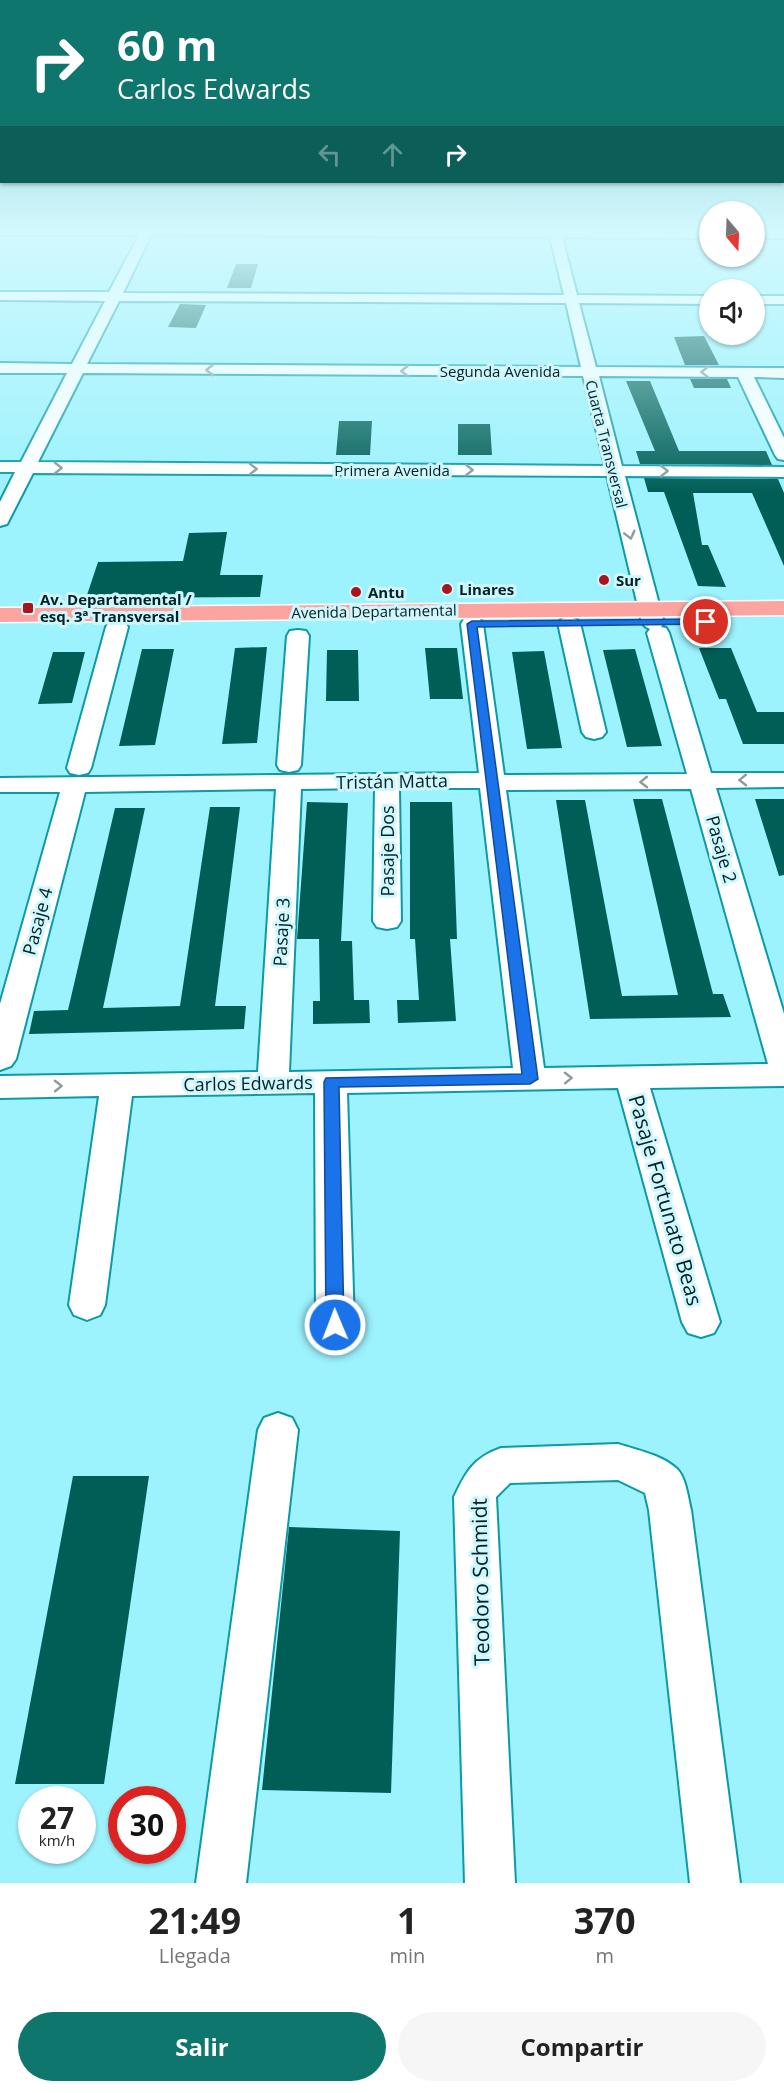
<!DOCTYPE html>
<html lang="es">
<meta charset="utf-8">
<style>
body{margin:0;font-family:"Open Sans",sans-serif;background:#f6f6f6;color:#222;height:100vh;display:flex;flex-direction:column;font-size:22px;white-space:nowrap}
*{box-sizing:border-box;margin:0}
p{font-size:20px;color:#767676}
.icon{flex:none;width:33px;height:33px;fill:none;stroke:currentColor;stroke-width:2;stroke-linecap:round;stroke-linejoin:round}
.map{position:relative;height:1883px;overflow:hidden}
.sheet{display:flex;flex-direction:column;background:#fff;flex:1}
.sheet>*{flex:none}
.hud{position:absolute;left:0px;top:0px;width:784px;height:183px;box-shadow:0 2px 4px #0004;background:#0f766e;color:#fff;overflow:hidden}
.needle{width:39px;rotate:161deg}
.controls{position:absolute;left:699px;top:201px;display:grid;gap:12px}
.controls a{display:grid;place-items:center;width:66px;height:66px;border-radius:50%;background:#fff;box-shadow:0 2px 4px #0004;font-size:30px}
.speed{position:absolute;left:18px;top:1786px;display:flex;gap:12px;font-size:30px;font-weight:700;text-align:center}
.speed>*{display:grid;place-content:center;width:78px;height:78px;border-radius:50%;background:#fff;box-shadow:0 2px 4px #0004;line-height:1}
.speed small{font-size:15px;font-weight:400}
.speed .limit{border:9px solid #d22;background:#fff;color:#111}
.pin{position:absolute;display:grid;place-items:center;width:51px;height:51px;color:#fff;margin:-26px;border:3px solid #fff;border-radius:50%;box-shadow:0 2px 6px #0007}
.me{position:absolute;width:66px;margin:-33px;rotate:359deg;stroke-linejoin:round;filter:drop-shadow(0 0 4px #0008)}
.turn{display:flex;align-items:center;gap:21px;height:126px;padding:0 18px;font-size:27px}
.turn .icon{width:78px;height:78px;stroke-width:2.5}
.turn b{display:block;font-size:42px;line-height:51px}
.lanes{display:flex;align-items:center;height:57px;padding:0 18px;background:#0003;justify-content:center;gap:30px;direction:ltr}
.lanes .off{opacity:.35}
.eta{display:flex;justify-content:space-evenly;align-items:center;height:102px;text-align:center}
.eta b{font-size:36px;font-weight:700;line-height:42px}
.primary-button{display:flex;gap:12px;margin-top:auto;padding:12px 18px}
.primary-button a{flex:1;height:69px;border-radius:36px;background:#0f766e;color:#fff;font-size:24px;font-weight:700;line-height:69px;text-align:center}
.primary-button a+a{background:#f6f6f6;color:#222}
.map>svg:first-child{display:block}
.building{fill:#005e57}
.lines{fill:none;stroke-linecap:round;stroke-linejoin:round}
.minor-casing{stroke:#0c9aa8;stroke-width:4}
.major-casing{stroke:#fff;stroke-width:3}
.minor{fill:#fff;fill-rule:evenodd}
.major{fill:#fca5a0;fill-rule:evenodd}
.oneway{stroke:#8c9c9e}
.route{fill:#1a73e8;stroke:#114b97;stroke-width:1.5}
.poi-dot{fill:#a9151c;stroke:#cff7fd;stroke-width:2}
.labels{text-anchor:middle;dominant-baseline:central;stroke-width:6;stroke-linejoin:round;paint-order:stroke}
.far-street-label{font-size:15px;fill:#002227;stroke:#cff7fd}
.far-poi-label{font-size:15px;font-weight:bold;fill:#002227;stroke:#cff7fd;text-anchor:start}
.street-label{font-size:18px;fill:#002227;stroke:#cff7fd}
.near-street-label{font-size:21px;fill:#002227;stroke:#cff7fd}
</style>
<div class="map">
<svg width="784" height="1883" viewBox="0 0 784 1883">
<rect width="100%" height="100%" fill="#9cf2fd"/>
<!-- building -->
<path class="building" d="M236,264H258L251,288H227Z
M180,304L206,305L196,328L168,327Z
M704,336L719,365H685L674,337Z
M690,379H727L731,388H694Z
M626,381H650L679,451H766L772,465L640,464L636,451H655Z
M339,421H372L370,455H336Z
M458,424H490L492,455H458Z
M644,478L778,479L784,493V566L752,493H693L702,545H708L726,587L698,586L664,492H648Z
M227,532L220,575H263L260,597L86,598L98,562L183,561L189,533Z
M267,647L257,743L222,744L235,648Z
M425,648H457L463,699H430Z
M699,648H731L757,712H784V744H743L726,699H719Z
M142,649H174L155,745L119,746Z
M635,649L662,746L627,747L603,650Z
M327,650H358L359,701H326Z
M544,651L562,748L527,749L512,652Z
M53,652H85L72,703L38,704Z
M633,799H662L713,994H723L731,1017L590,1019L556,800H585L622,996L678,995Z
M755,799H784V875L779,876Z
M307,802L348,803L341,941H352L354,1000H369L370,1023L313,1024V1001H320L319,939H297Z
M410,802H452L457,939H450L456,1021L398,1023L397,1000H419L415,939H410Z
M210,807H240L215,1006H246L244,1029L29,1034L34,1011L68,1010L115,808H145L103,1008L180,1006Z
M73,1476H149L104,1784H15Z
M289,1527L400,1531L391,1793L262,1790Z"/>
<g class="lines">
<!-- minor casing -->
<g class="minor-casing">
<path id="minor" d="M0,230H710V238L562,237L577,295L710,296V304L579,303L596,367L784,368V378L754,377L784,438V460L778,459L775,455L738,377L599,376L622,466L784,467V477L625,476L664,623L661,627L666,628L669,633L711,773H784V787L716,788L784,1014V1086L650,1088L720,1322L714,1333L701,1337L688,1333L682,1322L618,1088L347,1093L354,1325L348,1336L335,1340L322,1336L316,1325L315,1093L132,1096L105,1305L100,1315L87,1320L74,1315L69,1305L99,1096L0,1098V1076L258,1072L276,789L85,792L16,1059L11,1066L0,1070V1004L60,792H0V778L479,773L461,624L464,619L472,618L480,619L483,624L504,775L687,774L647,633L650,629L646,627L642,623L607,476L33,473L9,520L7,524L0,526V502L15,472H0V462H21L67,373H0V363L72,364L105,301L0,300V292H109L139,235H0ZM151,235L550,237L564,295L123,293ZM119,301L566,303L581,367L87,364ZM83,373L583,376L605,466L38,462ZM375,788L373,921L377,927L387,929L397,927L401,921L399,788H480L513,1068L289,1072L301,789ZM691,789L768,1064L544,1068L506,790Z
M754,230H784V238H754Z
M754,296H784V304H754Z
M569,617L576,619L580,623L606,732L602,737L594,739L586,737L582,732L558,623L562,619Z
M117,621L125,622L128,627L91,768L88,773L79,775L70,773L67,768L106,627L109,622Z
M298,630L306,631L309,636L301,765L298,770L289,772L280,770L277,765L287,636L290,631Z
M278,1413L292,1418L298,1430L246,1883H196L258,1430L264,1418Z
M618,1444C637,1450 662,1455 677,1469C686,1478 688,1498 691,1510L740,1883H690L649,1510L645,1493L618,1480L510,1483L496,1497L515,1883H465L454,1497C466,1472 473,1458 501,1448Z"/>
</g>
<!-- major casing -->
<g class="major-casing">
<path id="major" d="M784,601V615L0,622V608Z"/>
</g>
<!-- minor -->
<use href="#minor" class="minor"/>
<!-- major -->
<use href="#major" class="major"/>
</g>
<!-- one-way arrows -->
<defs><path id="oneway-chevron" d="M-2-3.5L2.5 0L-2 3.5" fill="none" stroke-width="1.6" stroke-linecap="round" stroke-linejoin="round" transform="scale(1.5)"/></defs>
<g class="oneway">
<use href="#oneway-chevron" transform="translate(210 370) rotate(-180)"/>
<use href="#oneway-chevron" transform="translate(405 371) rotate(-180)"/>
<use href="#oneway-chevron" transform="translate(705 372) rotate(-180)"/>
<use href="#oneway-chevron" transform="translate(58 468)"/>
<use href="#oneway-chevron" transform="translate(253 469)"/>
<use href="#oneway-chevron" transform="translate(469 470)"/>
<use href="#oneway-chevron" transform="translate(664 471)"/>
<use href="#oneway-chevron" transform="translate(630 535) rotate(76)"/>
<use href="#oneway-chevron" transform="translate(743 780) rotate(179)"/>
<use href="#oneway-chevron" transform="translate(644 782) rotate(179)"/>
<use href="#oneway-chevron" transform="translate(568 1078) rotate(-1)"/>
<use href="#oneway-chevron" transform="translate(58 1086) rotate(-1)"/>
</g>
<!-- sky -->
<linearGradient id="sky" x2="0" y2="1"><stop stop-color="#7dbdbf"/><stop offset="0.47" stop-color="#d2f9fe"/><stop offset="1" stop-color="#d2f9fe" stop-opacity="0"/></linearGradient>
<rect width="784" height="493" fill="url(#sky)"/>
<!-- route -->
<path class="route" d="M706,619L711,622L710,624L477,627L538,1079L530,1084L339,1087L344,1325L341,1330L335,1332L328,1330L326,1325L324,1082L326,1078L522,1074L467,624L472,621Z"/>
<!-- markers -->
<g class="poi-dot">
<circle cx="604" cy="580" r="6"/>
<circle cx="447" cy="589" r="6"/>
<circle cx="356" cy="592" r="6"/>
<rect x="22" y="602" width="12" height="12" rx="3"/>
</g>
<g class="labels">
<!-- far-street labels -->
<g class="far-street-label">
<text x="500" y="371">Segunda Avenida</text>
<text transform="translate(607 444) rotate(76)">Cuarta Transversal</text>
<text x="392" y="470">Primera Avenida</text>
<text transform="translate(374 611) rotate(-1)">Avenida Departamental</text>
</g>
<!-- far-poi labels -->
<g class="far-poi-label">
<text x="616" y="580">Sur</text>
<text x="459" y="589">Linares</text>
<text x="368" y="592">Antu</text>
<text x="40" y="599">Av. Departamental /<tspan x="40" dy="17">esq. 3ª Transversal</tspan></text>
</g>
<!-- street labels -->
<g class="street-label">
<text transform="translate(392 781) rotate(-1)">Tristán Matta</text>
<text transform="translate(722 849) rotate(74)">Pasaje 2</text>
<text transform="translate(387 851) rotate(-90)">Pasaje Dos</text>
<text transform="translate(37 921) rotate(-75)">Pasaje 4</text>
<text transform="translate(281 932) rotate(-87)">Pasaje 3</text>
<text transform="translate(248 1083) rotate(-1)">Carlos Edwards</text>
</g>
<!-- near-street labels -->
<g class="near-street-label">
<text transform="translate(666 1200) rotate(74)">Pasaje Fortunato Beas</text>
<text transform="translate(480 1582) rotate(-91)">Teodoro Schmidt</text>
</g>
</g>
</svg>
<div class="controls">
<a><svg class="needle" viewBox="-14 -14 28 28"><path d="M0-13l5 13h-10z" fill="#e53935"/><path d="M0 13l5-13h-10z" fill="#767676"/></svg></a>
<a><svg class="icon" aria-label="sound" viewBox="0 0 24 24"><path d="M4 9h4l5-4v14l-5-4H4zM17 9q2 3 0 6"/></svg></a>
</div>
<div class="speed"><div>27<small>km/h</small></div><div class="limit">30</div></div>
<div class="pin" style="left:706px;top:622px;background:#d93025"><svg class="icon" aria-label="arrive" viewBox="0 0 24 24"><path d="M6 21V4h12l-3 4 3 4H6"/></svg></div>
<svg class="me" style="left:335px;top:1325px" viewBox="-20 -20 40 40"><circle r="17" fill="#1a73e8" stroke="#fff" stroke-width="3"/><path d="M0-11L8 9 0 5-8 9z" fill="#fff"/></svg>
<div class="hud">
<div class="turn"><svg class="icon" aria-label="right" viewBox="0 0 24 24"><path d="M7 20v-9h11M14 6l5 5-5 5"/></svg><div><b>60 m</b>Carlos Edwards</div></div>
<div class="lanes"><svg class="icon off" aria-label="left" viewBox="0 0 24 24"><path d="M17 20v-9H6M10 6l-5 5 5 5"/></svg><svg class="icon off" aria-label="ahead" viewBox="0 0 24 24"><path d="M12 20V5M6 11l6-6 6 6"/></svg><svg class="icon" aria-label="right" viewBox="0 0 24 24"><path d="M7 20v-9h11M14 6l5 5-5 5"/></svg></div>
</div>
</div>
<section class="sheet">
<div class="eta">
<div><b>21:49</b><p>Llegada</p></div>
<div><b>1</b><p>min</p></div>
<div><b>370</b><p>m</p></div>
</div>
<div class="primary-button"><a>Salir</a><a>Compartir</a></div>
</section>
